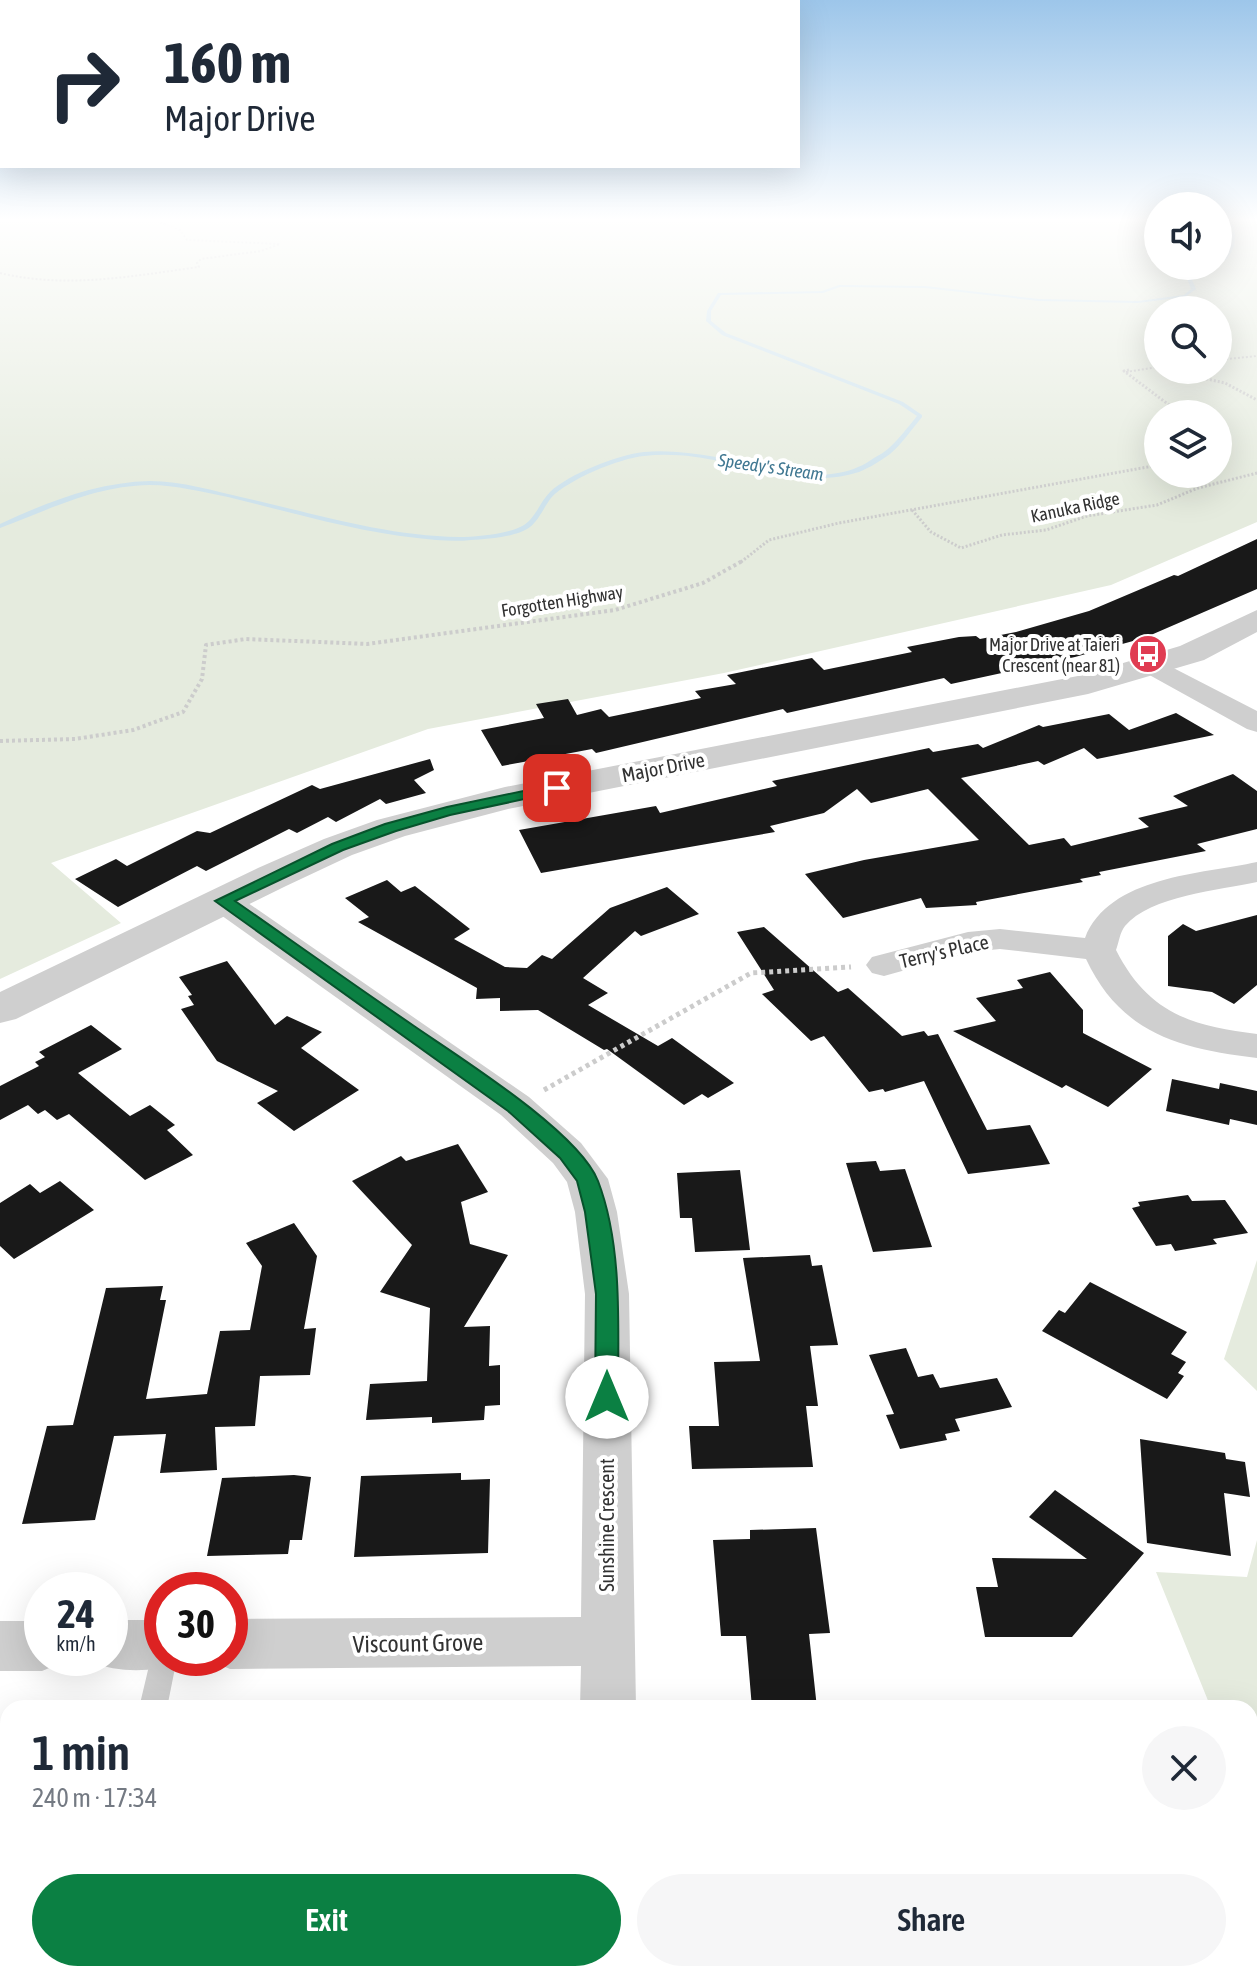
<!DOCTYPE html>
<meta charset="utf-8">
<style>
body{margin:0;font-family:"Asap Condensed",sans-serif;background:#f6f6f7;color:#1f2937;height:100vh;display:flex;flex-direction:column;font-size:30px;white-space:nowrap}
*{box-sizing:border-box;margin:0}
p{font-size:26px;color:#747a83}
.icon{flex:none;width:44px;height:44px;fill:none;stroke:currentColor;stroke-width:2;stroke-linecap:round;stroke-linejoin:round}
.map{position:relative;flex:1;overflow:hidden}
.drawer{position:absolute;left:0px;top:1700px;width:1258px;height:282px;display:flex;flex-direction:column;background:#fff;border-radius:24px 24px 0 0;box-shadow:0 8px 32px #0002}
.drawer>*{flex:none}
.banner{position:absolute;left:0px;top:0px;width:800px;height:168px;box-shadow:0 8px 32px #0002;background:#fff;color:#1f2937;overflow:hidden}
.tools{position:absolute;left:1144px;top:192px;display:grid;gap:16px}
.tools a{display:grid;place-items:center;width:88px;height:88px;border-radius:50%;background:#fff;box-shadow:0 8px 32px #0002;font-size:40px}
.speed{position:absolute;left:24px;top:1572px;display:flex;gap:16px;font-size:40px;font-weight:700;text-align:center}
.speed>*{display:grid;place-content:center;width:104px;height:104px;border-radius:50%;background:#fff;box-shadow:0 8px 32px #0002;line-height:1}
.speed small{font-size:20px;font-weight:400}
.speed .limit{border:12px solid #d22;background:#fff;color:#111}
.pin{position:absolute;display:grid;place-items:center;width:68px;height:68px;color:#fff;margin:-34px;border-radius:16px;box-shadow:0 4px 12px #0006}
.me{position:absolute;width:88px;margin:-44px;rotate:0deg;stroke-linejoin:round;filter:drop-shadow(0 0 6px #0008)}
.turn{display:flex;align-items:center;gap:28px;height:168px;padding:0 32px;font-size:36px}
.turn .icon{width:104px;height:104px;stroke-width:2.5}
.turn b{display:block;font-size:56px;line-height:68px}
.round{display:grid;place-items:center;flex:none;width:84px;height:84px;border-radius:42px;background:#f6f6f7}
.head{display:flex;align-items:center;justify-content:space-between;height:136px;padding:0 32px}
h1{font-size:48px;font-weight:600;line-height:60px}
.action{display:flex;gap:16px;margin-top:auto;padding:16px 32px}
.action a{flex:1;height:92px;border-radius:48px;background:#0b8043;color:#fff;font-size:32px;font-weight:600;line-height:92px;text-align:center}
.action a+a{background:#f6f6f7;color:#1f2937}
.map>svg:first-child{display:block}
.green{fill:#e5ebde;fill-rule:evenodd}
.lines{fill:none;stroke-linecap:round;stroke-linejoin:round}
.stream{fill:#cee2ec;fill-rule:evenodd}
.building{fill:#191919}
.path-far3{stroke:#ccc;stroke-width:2;stroke-dasharray:2 2;stroke-linecap:butt}
.path-far2{stroke:#ccc;stroke-width:3;stroke-dasharray:2 2;stroke-linecap:butt}
.path-far1{stroke:#ccc;stroke-width:4;stroke-dasharray:3 3;stroke-linecap:butt}
.path{stroke:#ccc;stroke-width:5;stroke-dasharray:4 4;stroke-linecap:butt}
.service{fill:#cfcfcf;fill-rule:evenodd}
.minor{fill:#cfcfcf;fill-rule:evenodd}
.tertiary{fill:#cfcfcf;fill-rule:evenodd}
.route{fill:#0b8043;stroke:#07532c;stroke-width:2}
.labels{text-anchor:middle;dominant-baseline:central;stroke-width:8;stroke-linejoin:round;paint-order:stroke}
.far-water-label{font-size:18px;font-style:italic;fill:#417892;stroke:#fff}
.far-street-label{font-size:18px;fill:#323232;stroke:#fff}
.far-poi-label{font-size:18px;fill:#323232;stroke:#fff;text-anchor:end}
.street-label{font-size:20px;fill:#323232;stroke:#fff}
.near-street-label{font-size:24px;fill:#323232;stroke:#fff}
</style>
<div class="map">
<svg width="1257" height="1981" viewBox="0 0 1257 1981">
<rect width="100%" height="100%" fill="#fff"/>
<!-- green -->
<path class="green" d="M0,222H1158V266H1218V222H1257V522L1111,585L724,673L428,729L51,863L121,923L0,979ZM1158,310H1218V370H1158ZM1158,414H1218V474H1158Z
M1257,1260V1391L1224,1359Z
M1257,1540V1782L1250,1775V1708H1211L1156,1572L1247,1577Z"/>
<g class="lines">
<!-- stream -->
<path class="stream" d="M1222,222H1227L1234,226C1241,259 1216,268 1192,280L1196,289L1185,297L1138,303L1039,301L925,288L840,287L823,293L721,295L711,311V321L726,333L903,402L922,415V417C912,429 902,444 890,454C882,460 869,468 859,472C814,487 766,471 722,462C697,456 670,453 644,456C620,458 567,480 551,498C544,507 539,520 530,527C517,537 487,539 471,540C453,542 435,540 417,538C353,531 290,512 228,497C202,492 176,485 150,485C94,486 51,509 0,528V524C47,502 98,482 150,481C182,481 214,491 245,498C316,514 386,536 459,537C476,537 510,534 524,525C536,517 540,502 550,492C569,474 617,455 644,452C668,450 692,453 716,457C757,464 818,486 858,467C864,465 869,461 874,458C879,455 885,452 889,448C899,439 908,427 917,416L899,404L722,335L706,321L707,311L718,293L822,291L839,285L925,286L1039,299L1138,301L1184,295L1191,289L1187,278L1213,266H1218C1224,249 1235,250 1230,227Z"/>
</g>
<!-- building -->
<path class="building" d="M1257,539V589L1144,638L1075,657L951,684L944,678L787,713L783,709L596,753L592,749L502,766L481,730L544,718L536,704L568,699L577,715L601,709L609,717L701,698L695,691L736,684L727,675L812,658L824,670L912,652L907,647L959,637L976,636L980,639L1016,632L1089,611L1174,575L1178,576Z
M1176,713L1214,735L1097,759L1084,748L1044,765L1038,761L961,778L1029,845L1064,838L1071,846L1149,827L1138,818L1188,806L1173,796L1233,774L1257,791V829L1197,844L1206,851L1099,872L1101,875L1080,879L1083,882L976,902L977,905L926,908L921,898L843,918L805,874L864,860L979,840L928,789L871,803L857,789L824,813L770,826L775,832L541,873L519,830L656,806L660,813L777,786L772,781L929,748L933,752L978,744L983,748L1039,725L1043,727L1109,714L1129,730Z
M430,759L434,770L414,780L426,793L386,804L380,799L336,822L328,817L297,833L289,829L206,871L197,866L118,907L75,879L116,859L127,866L197,831L210,833L312,785L320,789Z
M387,880L401,892L415,886L470,929L454,939L505,967L527,968L542,955L552,959L610,908L667,887L699,914L641,936L635,931L583,978L608,993L588,1005L658,1046L672,1038L734,1083L708,1098L702,1094L684,1105L607,1049L604,1050L538,1010L500,1011V998L476,999L477,988L358,922L369,917L345,898Z
M1257,915V985L1234,1004L1212,992L1168,986V936L1183,924L1196,931Z
M764,927L838,992L848,988L902,1036L924,1031L928,1036L938,1034L987,1130L1030,1125L1050,1164L968,1174L924,1081L885,1092L883,1089L869,1092L824,1036L811,1041L762,994L774,990L737,932Z
M227,961L275,1025L287,1016L322,1032L301,1048L359,1090L294,1131L257,1103L278,1091L217,1061L181,1009L194,1005L188,996L192,995L179,977Z
M1050,972L1083,1010V1033L1152,1069L1108,1107L1066,1085L1062,1088L953,1031L996,1021L976,998L1023,988L1017,980Z
M91,1025L122,1049L78,1073L130,1116L150,1105L175,1125L167,1130L193,1155L145,1180L69,1114L57,1120L45,1110L38,1114L28,1105L0,1120V1086L39,1066L35,1062L45,1057L39,1052Z
M1172,1079L1219,1089L1220,1083L1257,1091V1125L1230,1119L1229,1125L1166,1111Z
M458,1144L488,1192L461,1202L470,1244L508,1255L464,1327L490,1326L489,1366L500,1365V1405L485,1406L484,1420L432,1423V1417L366,1420L370,1384L427,1381L430,1308L380,1292L412,1245L352,1181L401,1156L406,1161Z
M876,1161L880,1171L905,1169L932,1247L873,1252L846,1163Z
M740,1170L750,1250L695,1252L692,1218H680L677,1173Z
M60,1181L94,1210L14,1259L0,1246V1203L30,1184L40,1193Z
M1188,1195L1192,1201L1225,1200L1248,1233L1213,1239L1217,1244L1175,1251L1171,1244L1156,1246L1132,1208L1140,1206L1138,1202Z
M294,1223L317,1256L304,1329L316,1328L310,1375L260,1376L255,1426L215,1427L217,1470L160,1473L166,1434L114,1436L95,1520L22,1524L47,1426L73,1425L106,1288L163,1286L160,1300H166L146,1399L207,1394L220,1331L250,1330L262,1266L246,1243Z
M810,1255L812,1266L822,1265L838,1345L810,1346L818,1406H806L813,1467L692,1469L689,1426H719L714,1362L760,1361L743,1258Z
M1090,1282L1187,1332L1171,1354L1186,1362L1178,1373L1184,1376L1167,1399L1042,1331L1059,1310L1065,1313Z
M906,1348L918,1377L933,1374L940,1388L997,1378L1012,1407L955,1419L960,1431L945,1434L947,1440L900,1449L886,1415L894,1414L869,1355Z
M1140,1439L1225,1453L1226,1459L1245,1462L1250,1497L1224,1493L1231,1556L1147,1543Z
M461,1473V1480L490,1479L488,1553L354,1557L361,1476Z
M294,1475L311,1477L302,1540H290L288,1554L207,1556L222,1478Z
M1055,1490L1144,1553L1072,1637H985L976,1587H998L992,1558L1087,1559L1029,1517Z
M816,1528L830,1633L809,1634L817,1708H752L746,1636H721L713,1540L750,1539V1530Z"/>
<g class="lines">
<!-- path-far3 -->
<path class="path-far3" d="M0,273C67,289 132,276 199,267L197,263L201,259L261,251L280,244L187,240L180,230L159,222
M1218,360L1257,356
M1165,370L1178,372
M1126,372L1158,367"/>
<!-- path-far2 -->
<path class="path-far2" d="M1129,370L1124,371L1181,414
M1167,370L1225,383L1257,400
M912,510L931,532L961,548L1002,535L1046,530L1087,516L1157,505L1198,488L1257,473
M741,562L769,540L839,523L1153,466L1158,461"/>
<!-- path-far1 -->
<path class="path-far1" d="M0,741L75,739L133,730L183,712L202,679L206,645L246,639L367,644L615,610L703,583L744,560"/>
<!-- path -->
<path class="path" d="M544,1090L751,973L851,967"/>
<!-- service -->
<path class="service" d="M162,1646V1658H177L167,1708H139L153,1649Z
M86,1974H118L116,1981H84Z"/>
<!-- minor -->
<path class="minor" d="M1154,658L1257,711V732L1247,729L1144,672L1140,666L1144,660Z
M1257,862V882C1220,890 1150,896 1125,926C1120,932 1119,942 1116,950C1148,1013 1191,1026 1257,1034V1058C1181,1049 1121,1034 1086,959L1000,949L970,952L884,976L872,973L866,965L872,957L968,932L1000,929L1085,938C1109,876 1202,874 1257,862Z
M223,891L235,894L529,1097L581,1143L608,1179L617,1212L629,1294L636,1708H580L581,1666L230,1669L211,1661L209,1658H230V1619L581,1617L585,1294L575,1212L567,1182L553,1163L501,1115L211,908L206,901L211,894Z
M110,1620H162V1658H183L181,1662C153,1673 119,1673 91,1662L89,1658H110Z
M0,1621H42V1658H63L61,1663L42,1671H0Z
M583,1974H645V1981H583Z"/>
<!-- tertiary -->
<path class="tertiary" d="M1257,610V632L1204,660L1088,694L508,809L405,836L352,855L286,886L16,1019L0,1023V992L258,868L324,839L377,820L505,787L1083,675L1180,646Z"/>
</g>
<!-- sky -->
<linearGradient id="sky" x2="0" y2="1"><stop stop-color="#9dc6ea"/><stop offset="0.44" stop-color="#fff"/><stop offset="1" stop-color="#fff" stop-opacity="0"/></linearGradient>
<rect width="1257" height="499" fill="url(#sky)"/>
<!-- route -->
<path class="route" d="M557,784L562,785V791L450,815L396,831L343,850L235,901C295,943 354,985 414,1026C459,1057 579,1132 598,1181C623,1246 618,1328 618,1397L615,1403L607,1406L598,1403L595,1397L596,1294L585,1212L577,1181L560,1158L508,1111L215,901L332,844L385,824L447,807Z"/>
<!-- icons -->
<defs>
<g id="bus-disc" transform="scale(2)"><circle r="9.5" fill="#e03c52" stroke="#fff"/><path d="M-5-6H5V4H4V6H2V4H-2V6H-4V4H-5ZM-3.5-4V0h7V-4ZM-3.5 1.2v1.5H-2V1.2ZM2 1.2v1.5H3.5V1.2Z" fill="#fff"/></g>
</defs>
<g fill-rule="evenodd">
<use href="#bus-disc" x="1148" y="654"/>
</g>
<g class="labels">
<!-- far-water labels -->
<g class="far-water-label">
<text transform="translate(771 467) rotate(8)">Speedy's Stream</text>
</g>
<!-- far-street labels -->
<g class="far-street-label">
<text transform="translate(1075 507) rotate(-12)">Kanuka Ridge</text>
<text transform="translate(562 601) rotate(-9)">Forgotten Highway</text>
</g>
<!-- far-poi labels -->
<g class="far-poi-label">
<text x="1120" y="644">Major Drive at Taieri<tspan x="1120" dy="21">Crescent (near 81)</tspan></text>
</g>
<!-- street labels -->
<g class="street-label">
<text transform="translate(663 767) rotate(-11)">Major Drive</text>
<text transform="translate(944 951) rotate(-13)">Terry's Place</text>
<text transform="translate(606 1525) rotate(-90)">Sunshine Crescent</text>
</g>
<!-- near-street labels -->
<g class="near-street-label">
<text transform="translate(418 1643) rotate(-1)">Viscount Grove</text>
</g>
</g>
</svg>
<div class="tools">
<a><svg class="icon" aria-label="sound" viewBox="0 0 24 24"><path d="M4 9h4l5-4v14l-5-4H4zM17 9q2 3 0 6"/></svg></a>
<a><svg class="icon" aria-label="search" viewBox="0 0 24 24"><circle cx="10" cy="10" r="6"/><path d="M15 15l6 6"/></svg></a>
<a><svg class="icon" aria-label="layers" viewBox="0 0 24 24"><path d="M12 4l9 5-9 5-9-5zM3 14l9 5 9-5"/></svg></a>
</div>
<div class="speed"><div>24<small>km/h</small></div><div class="limit">30</div></div>
<div class="pin" style="left:557px;top:788px;background:#d93025"><svg class="icon" aria-label="arrive" viewBox="0 0 24 24"><path d="M6 21V4h12l-3 4 3 4H6"/></svg></div>
<svg class="me" style="left:607px;top:1397px" viewBox="-20 -20 40 40"><circle r="19" fill="#fff"/><path d="M0-13L10 11 0 6-10 11z" fill="#0b8043"/></svg>
<div class="banner">
<div class="turn"><svg class="icon" aria-label="right" viewBox="0 0 24 24"><path d="M7 20v-9h11M14 6l5 5-5 5"/></svg><div><b>160 m</b>Major Drive</div></div>
</div>
<section class="drawer">
<div class="head"><div><h1>1 min</h1><p>240 m · 17:34</p></div><a class="round"><svg class="icon" aria-label="close" viewBox="0 0 24 24"><path d="M6 6l12 12M18 6L6 18"/></svg></a></div>
<div class="action"><a>Exit</a><a>Share</a></div>
</section>
</div>
